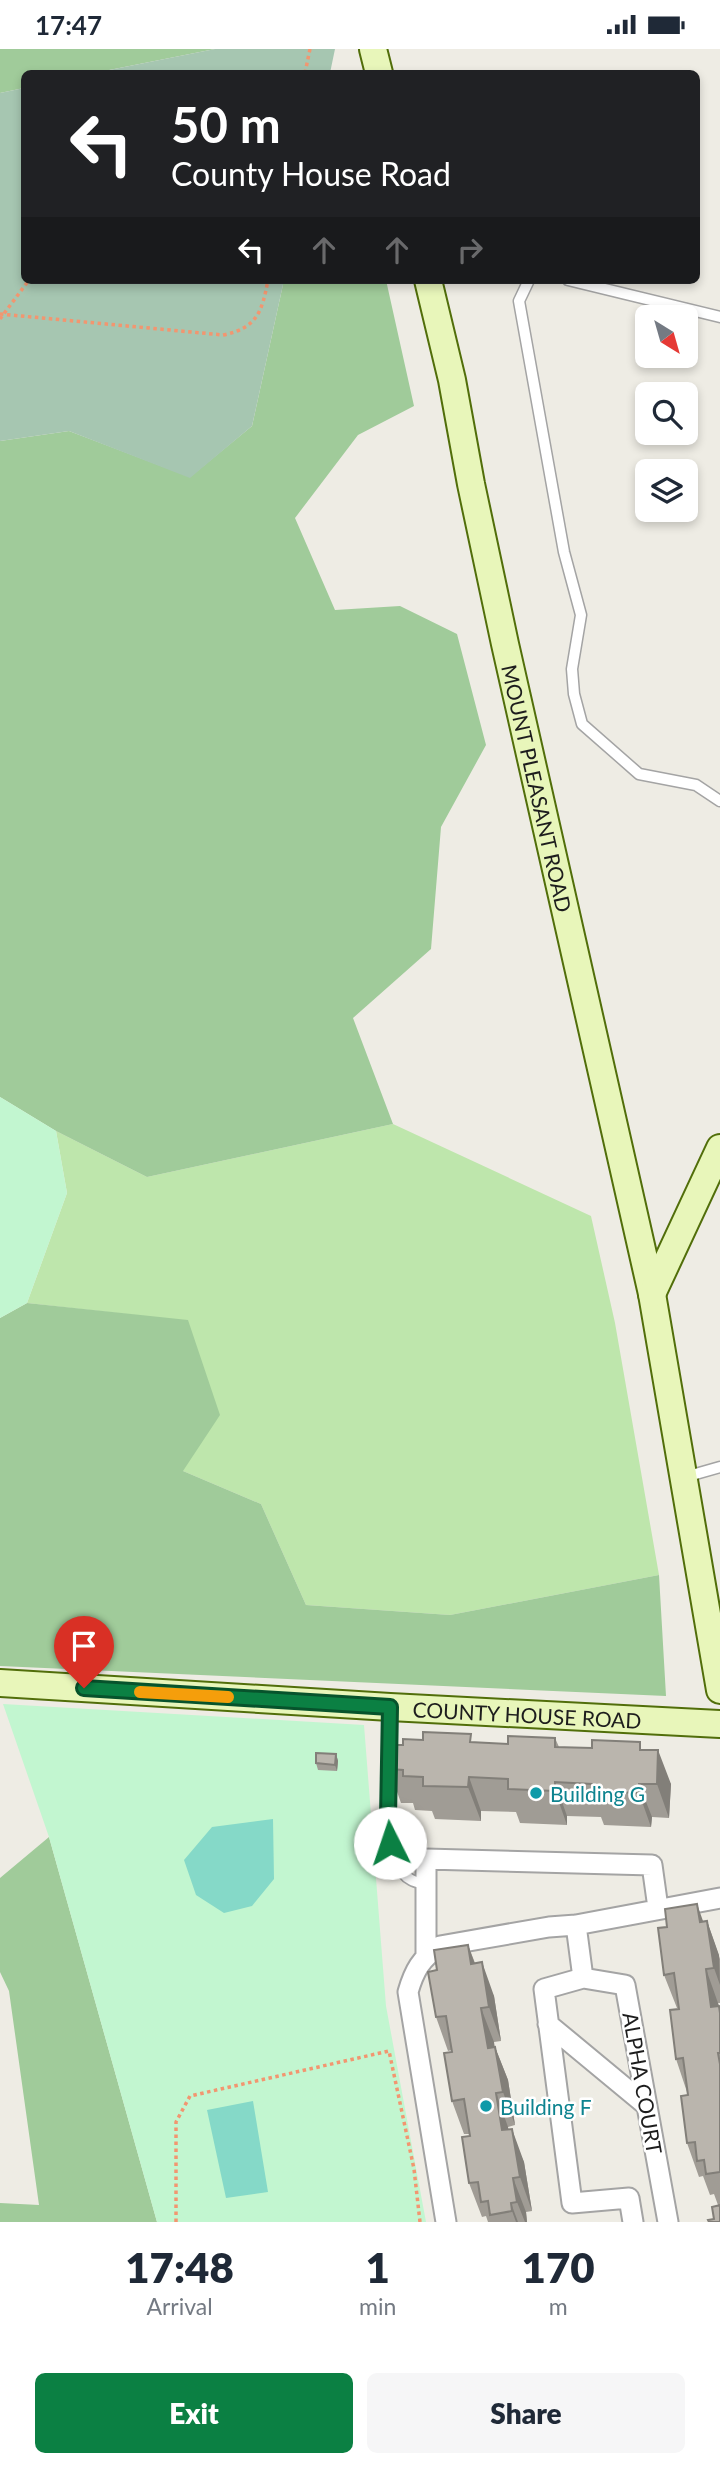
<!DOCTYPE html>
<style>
body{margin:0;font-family:Lato,sans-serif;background:#f6f6f7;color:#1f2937;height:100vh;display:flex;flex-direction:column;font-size:26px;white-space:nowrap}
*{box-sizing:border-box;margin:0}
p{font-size:23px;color:#747a83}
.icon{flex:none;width:38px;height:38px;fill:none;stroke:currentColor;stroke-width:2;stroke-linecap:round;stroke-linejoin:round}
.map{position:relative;height:2173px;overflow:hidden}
.side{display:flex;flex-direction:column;background:#fff;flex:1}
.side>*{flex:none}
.guide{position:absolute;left:21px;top:21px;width:679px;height:214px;border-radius:10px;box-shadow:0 4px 10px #0003;background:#202124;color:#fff;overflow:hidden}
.needle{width:46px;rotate:143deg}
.fabs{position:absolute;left:635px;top:256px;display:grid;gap:14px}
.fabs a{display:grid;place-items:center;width:63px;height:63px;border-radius:10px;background:#fff;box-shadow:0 4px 10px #0003;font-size:35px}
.pin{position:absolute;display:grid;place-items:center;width:60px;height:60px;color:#fff;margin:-72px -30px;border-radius:50% 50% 50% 0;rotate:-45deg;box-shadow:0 0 7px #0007}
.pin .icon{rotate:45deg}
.me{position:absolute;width:77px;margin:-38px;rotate:356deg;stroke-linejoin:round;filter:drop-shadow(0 0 5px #0008)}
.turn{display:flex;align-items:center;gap:24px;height:147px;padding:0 35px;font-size:32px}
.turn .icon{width:91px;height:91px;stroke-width:2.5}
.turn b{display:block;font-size:49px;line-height:60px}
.lanes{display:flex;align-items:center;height:66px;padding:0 35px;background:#0003;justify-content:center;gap:35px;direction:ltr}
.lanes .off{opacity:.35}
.eta{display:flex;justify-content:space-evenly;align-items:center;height:119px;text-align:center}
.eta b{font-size:42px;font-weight:800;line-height:49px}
.cta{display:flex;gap:14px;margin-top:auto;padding:14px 35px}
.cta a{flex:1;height:80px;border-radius:10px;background:#0b8043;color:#fff;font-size:28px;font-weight:800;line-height:80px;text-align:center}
.cta a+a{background:#f6f6f7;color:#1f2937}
.status{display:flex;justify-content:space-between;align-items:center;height:49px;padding:0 35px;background:#fff;direction:ltr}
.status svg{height:19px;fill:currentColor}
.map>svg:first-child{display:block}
.grass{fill:#bee6ac}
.forest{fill:#a0cb9a}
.cemetery{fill:#a6c6b1}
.park{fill:#c2f6d0}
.pitch{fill:#85d9c8}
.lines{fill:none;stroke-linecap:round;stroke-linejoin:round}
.lane-casing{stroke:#a4a4a4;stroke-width:13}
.street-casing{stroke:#a4a4a4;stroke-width:23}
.secondary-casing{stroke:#516e0a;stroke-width:30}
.path{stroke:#f29670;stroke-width:3.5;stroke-dasharray:3.5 3.5;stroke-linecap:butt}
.lane{stroke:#fff;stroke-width:10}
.street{stroke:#fff;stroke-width:19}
.secondary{stroke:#e8f6ba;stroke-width:26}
.wall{fill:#a09c95}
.shaded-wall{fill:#827f79}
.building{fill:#bab5ad;stroke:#827f79;stroke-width:2}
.route-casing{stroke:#07532c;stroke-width:18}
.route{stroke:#0b8043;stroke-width:12}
.slow{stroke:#f59e0b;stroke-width:12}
.culture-dot{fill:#0f9aa8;stroke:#fff;stroke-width:2.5}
.labels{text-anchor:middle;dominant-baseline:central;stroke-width:5;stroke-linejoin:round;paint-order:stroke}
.street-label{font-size:21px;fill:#1d1d1d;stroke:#fff}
.culture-label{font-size:21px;fill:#0d838f;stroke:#fff;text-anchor:start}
</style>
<div class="status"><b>17:47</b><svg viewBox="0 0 49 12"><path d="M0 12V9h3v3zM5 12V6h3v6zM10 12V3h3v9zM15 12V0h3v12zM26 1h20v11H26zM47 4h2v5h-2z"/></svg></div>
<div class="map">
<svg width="720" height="2173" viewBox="0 0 720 2173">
<rect width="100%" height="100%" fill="#eeece4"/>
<!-- grass -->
<path class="grass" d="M393,1075L591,1167L615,1274L659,1526L450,1566L306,1556L261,1455L183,1422L188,1272L27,1254L67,1144L56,1082L147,1128Z"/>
<!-- forest -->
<path class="forest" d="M0,0H215L94,24H24V39L0,44Z
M284,231H386L414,357L358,386L295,469L335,561L400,557L457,585L486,696L441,778L431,900L353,969L393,1075L147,1128L56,1082L0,1048V392L69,382L190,428L252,377Z
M27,1254L188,1271L220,1366L183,1422L261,1455L306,1556L450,1566L659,1526L666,1647L0,1617V1269Z
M49,1788L157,2173H0V2154L39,2156L9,1942L0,1923V1829Z"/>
<!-- cemetery -->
<path class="cemetery" d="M215,0H335L330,24H94Z
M24,39V231H284L252,377L190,429L69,382L0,392V44Z"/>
<!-- park -->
<path class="park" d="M0,1048L56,1082L67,1144L27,1254L0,1269Z
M3,1655L364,1676L386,1957L426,2173H157L49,1788Z"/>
<!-- pitch -->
<path class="pitch" d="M273,1770L274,1830L252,1857L224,1864L196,1846L184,1811L212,1778Z
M253,2052L268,2143L226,2149L207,2061Z"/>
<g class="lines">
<!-- lane casing -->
<g class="lane-casing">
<path id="lane" d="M529,231L519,252L564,503L581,566L572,620L574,645L582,675L639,725L696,736L720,752
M568,231L720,268
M685,1428L720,1418
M390,1658C389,1699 378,1792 403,1824C409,1832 417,1833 426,1836"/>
</g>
<!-- street casing -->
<g class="street-casing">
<path id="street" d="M576,1876L583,1929
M426,1906V1810L652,1816L658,1859
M548,1975L647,2057
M446,2173L408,1943C414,1922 421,1909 440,1897L549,1878L576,1876L720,1849
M633,2173L629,2149L572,2154L544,1940L583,1929L625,1936L668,2173"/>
</g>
<!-- secondary casing -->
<g class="secondary-casing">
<g id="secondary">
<path d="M373,0L379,24"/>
<path id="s1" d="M428,231L452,331L471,435L505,595L652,1245L720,1641"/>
<path d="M652,1245L720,1099"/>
<path id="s2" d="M0,1634L390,1658L720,1675"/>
</g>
</g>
<!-- path -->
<path class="path" d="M305,24L310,0
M0,265L223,286C257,279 262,263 268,231
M0,270L29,231
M176,2173V2073L190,2047L389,2002L414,2120L420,2173"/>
<!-- lane -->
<use href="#lane" class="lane"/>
<!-- street -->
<use href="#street" class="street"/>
<!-- secondary -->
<use href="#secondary" class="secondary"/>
</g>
<!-- wall -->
<path class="wall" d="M555,1689L559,1698L643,1701L671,1735L669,1769L652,1768L651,1778L604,1776L601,1768L567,1767V1776L520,1774L516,1763L481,1762V1772L435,1770L432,1762L415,1761L413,1754H401L389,1720L403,1696L474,1694L508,1695Z
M336,1705L338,1712L337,1722L318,1721L316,1714Z
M707,1872L720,1910V1954H718L720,1959V2173L714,2170L718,2156L714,2145L710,2146L703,2127L699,2128L687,2094L688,2046L676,2010L679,1959H677L664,1926L704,1873Z
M468,1896L475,1914L494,1947L501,1992L494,1993V1998H495L508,2031L515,2076L508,2078V2080L524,2113L532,2162L526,2163L527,2173H488L486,2167L482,2168L469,2134V2085H464L452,2052V2001L448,2002L436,1968Z"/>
<!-- shaded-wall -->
<path class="shaded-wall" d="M658,1701L671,1735L669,1769L657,1735Z
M336,1705L338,1712L337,1722L335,1716Z
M469,1728L481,1762V1772L468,1738Z
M555,1733L567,1767V1776L555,1742Z
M639,1735L652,1768L651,1778L639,1744Z
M697,1855L709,1889L700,1873Z
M707,1872L719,1906L720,1936L714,1919Z
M468,1896L480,1929L471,1915Z
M482,1913L494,1947L501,1992L489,1958Z
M706,1920L718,1954L720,1967L711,1958Z
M481,1959L494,1993L500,2033L488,1999Z
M495,1998L508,2031L515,2076L503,2043Z
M496,2044L508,2078L514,2115L502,2081Z
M512,2080L524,2113L532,2162L520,2128Z
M513,2129L526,2163L527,2173H525L517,2153Z
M511,2154L518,2173H516L512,2162Z"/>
<!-- building -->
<path class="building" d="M423,1683L471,1685L470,1693L508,1695V1687L555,1689V1698L592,1699V1691L640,1693V1701H658L657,1735H639V1744L592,1742V1735L555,1733V1742L508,1740V1730L469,1728L468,1738L423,1737V1728L403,1727V1721L389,1720L390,1696H403V1690L423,1691Z
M316,1704L336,1705L335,1716L316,1714Z
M697,1855L700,1873L707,1872L714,1919L706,1920L711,1958L719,1957L720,1964V2004H718L720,2015V2123L706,2125L704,2111L697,2112L695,2093L687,2094L681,2047L688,2046L683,2009L676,2010L670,1961L679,1960L674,1924L664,1926L658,1879L667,1878L665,1860Z
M468,1896L471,1915L482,1913L489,1958L481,1959L488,1999L495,1998L503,2043L496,2044L502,2081L512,2080L520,2128L513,2129L517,2153L511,2154L512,2162L490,2166L488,2152L481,2153L478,2133L469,2134L462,2088L470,2087L464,2050L452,2052L444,2004L452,2003L446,1967L436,1968L428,1923L437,1921L434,1901Z
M720,2156V2173H709L708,2171L714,2170L712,2158Z"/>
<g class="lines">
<!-- route casing -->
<g class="route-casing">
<path id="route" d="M84,1639L390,1658L388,1769L390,1794"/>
</g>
<!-- route -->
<use href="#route" class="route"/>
<!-- slow -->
<path class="slow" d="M140,1643L228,1648"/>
</g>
<!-- markers -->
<g class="culture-dot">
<circle cx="536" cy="1744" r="7"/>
<circle cx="486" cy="2057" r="7"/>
</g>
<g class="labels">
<!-- street labels -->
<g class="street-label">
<text stroke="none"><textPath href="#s1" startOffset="520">MOUNT PLEASANT ROAD</textPath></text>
<text stroke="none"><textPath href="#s2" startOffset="528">COUNTY HOUSE ROAD</textPath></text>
<text transform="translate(643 2034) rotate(80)">ALPHA COURT</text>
</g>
<!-- culture labels -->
<g class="culture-label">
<text x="550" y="1744">Building G</text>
<text x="500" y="2057">Building F</text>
</g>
</g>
</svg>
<div class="fabs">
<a><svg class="needle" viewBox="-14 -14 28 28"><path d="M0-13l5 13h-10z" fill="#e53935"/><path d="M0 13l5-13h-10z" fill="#747a83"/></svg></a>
<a><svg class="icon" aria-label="search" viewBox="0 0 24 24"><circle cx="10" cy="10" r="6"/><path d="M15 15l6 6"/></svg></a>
<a><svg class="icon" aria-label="layers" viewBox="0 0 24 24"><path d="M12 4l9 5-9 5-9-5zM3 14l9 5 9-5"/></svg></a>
</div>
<div class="pin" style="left:84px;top:1639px;background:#d93025"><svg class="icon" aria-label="arrive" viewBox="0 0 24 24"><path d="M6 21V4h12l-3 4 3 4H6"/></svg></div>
<svg class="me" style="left:390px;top:1794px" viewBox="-20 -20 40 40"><circle r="19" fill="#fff"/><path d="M0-13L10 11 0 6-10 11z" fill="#0b8043"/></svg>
<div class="guide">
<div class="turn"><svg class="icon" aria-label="left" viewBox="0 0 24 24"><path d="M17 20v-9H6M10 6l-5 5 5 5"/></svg><div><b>50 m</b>County House Road</div></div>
<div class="lanes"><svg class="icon" aria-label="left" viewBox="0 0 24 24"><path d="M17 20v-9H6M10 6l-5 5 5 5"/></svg><svg class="icon off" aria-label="ahead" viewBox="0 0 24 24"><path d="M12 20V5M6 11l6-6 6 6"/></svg><svg class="icon off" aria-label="ahead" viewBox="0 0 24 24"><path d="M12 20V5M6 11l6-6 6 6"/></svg><svg class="icon off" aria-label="right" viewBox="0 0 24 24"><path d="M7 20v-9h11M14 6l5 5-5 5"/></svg></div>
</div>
</div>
<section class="side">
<div class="eta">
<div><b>17:48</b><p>Arrival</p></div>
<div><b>1</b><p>min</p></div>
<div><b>170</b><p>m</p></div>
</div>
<div class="cta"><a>Exit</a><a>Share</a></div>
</section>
